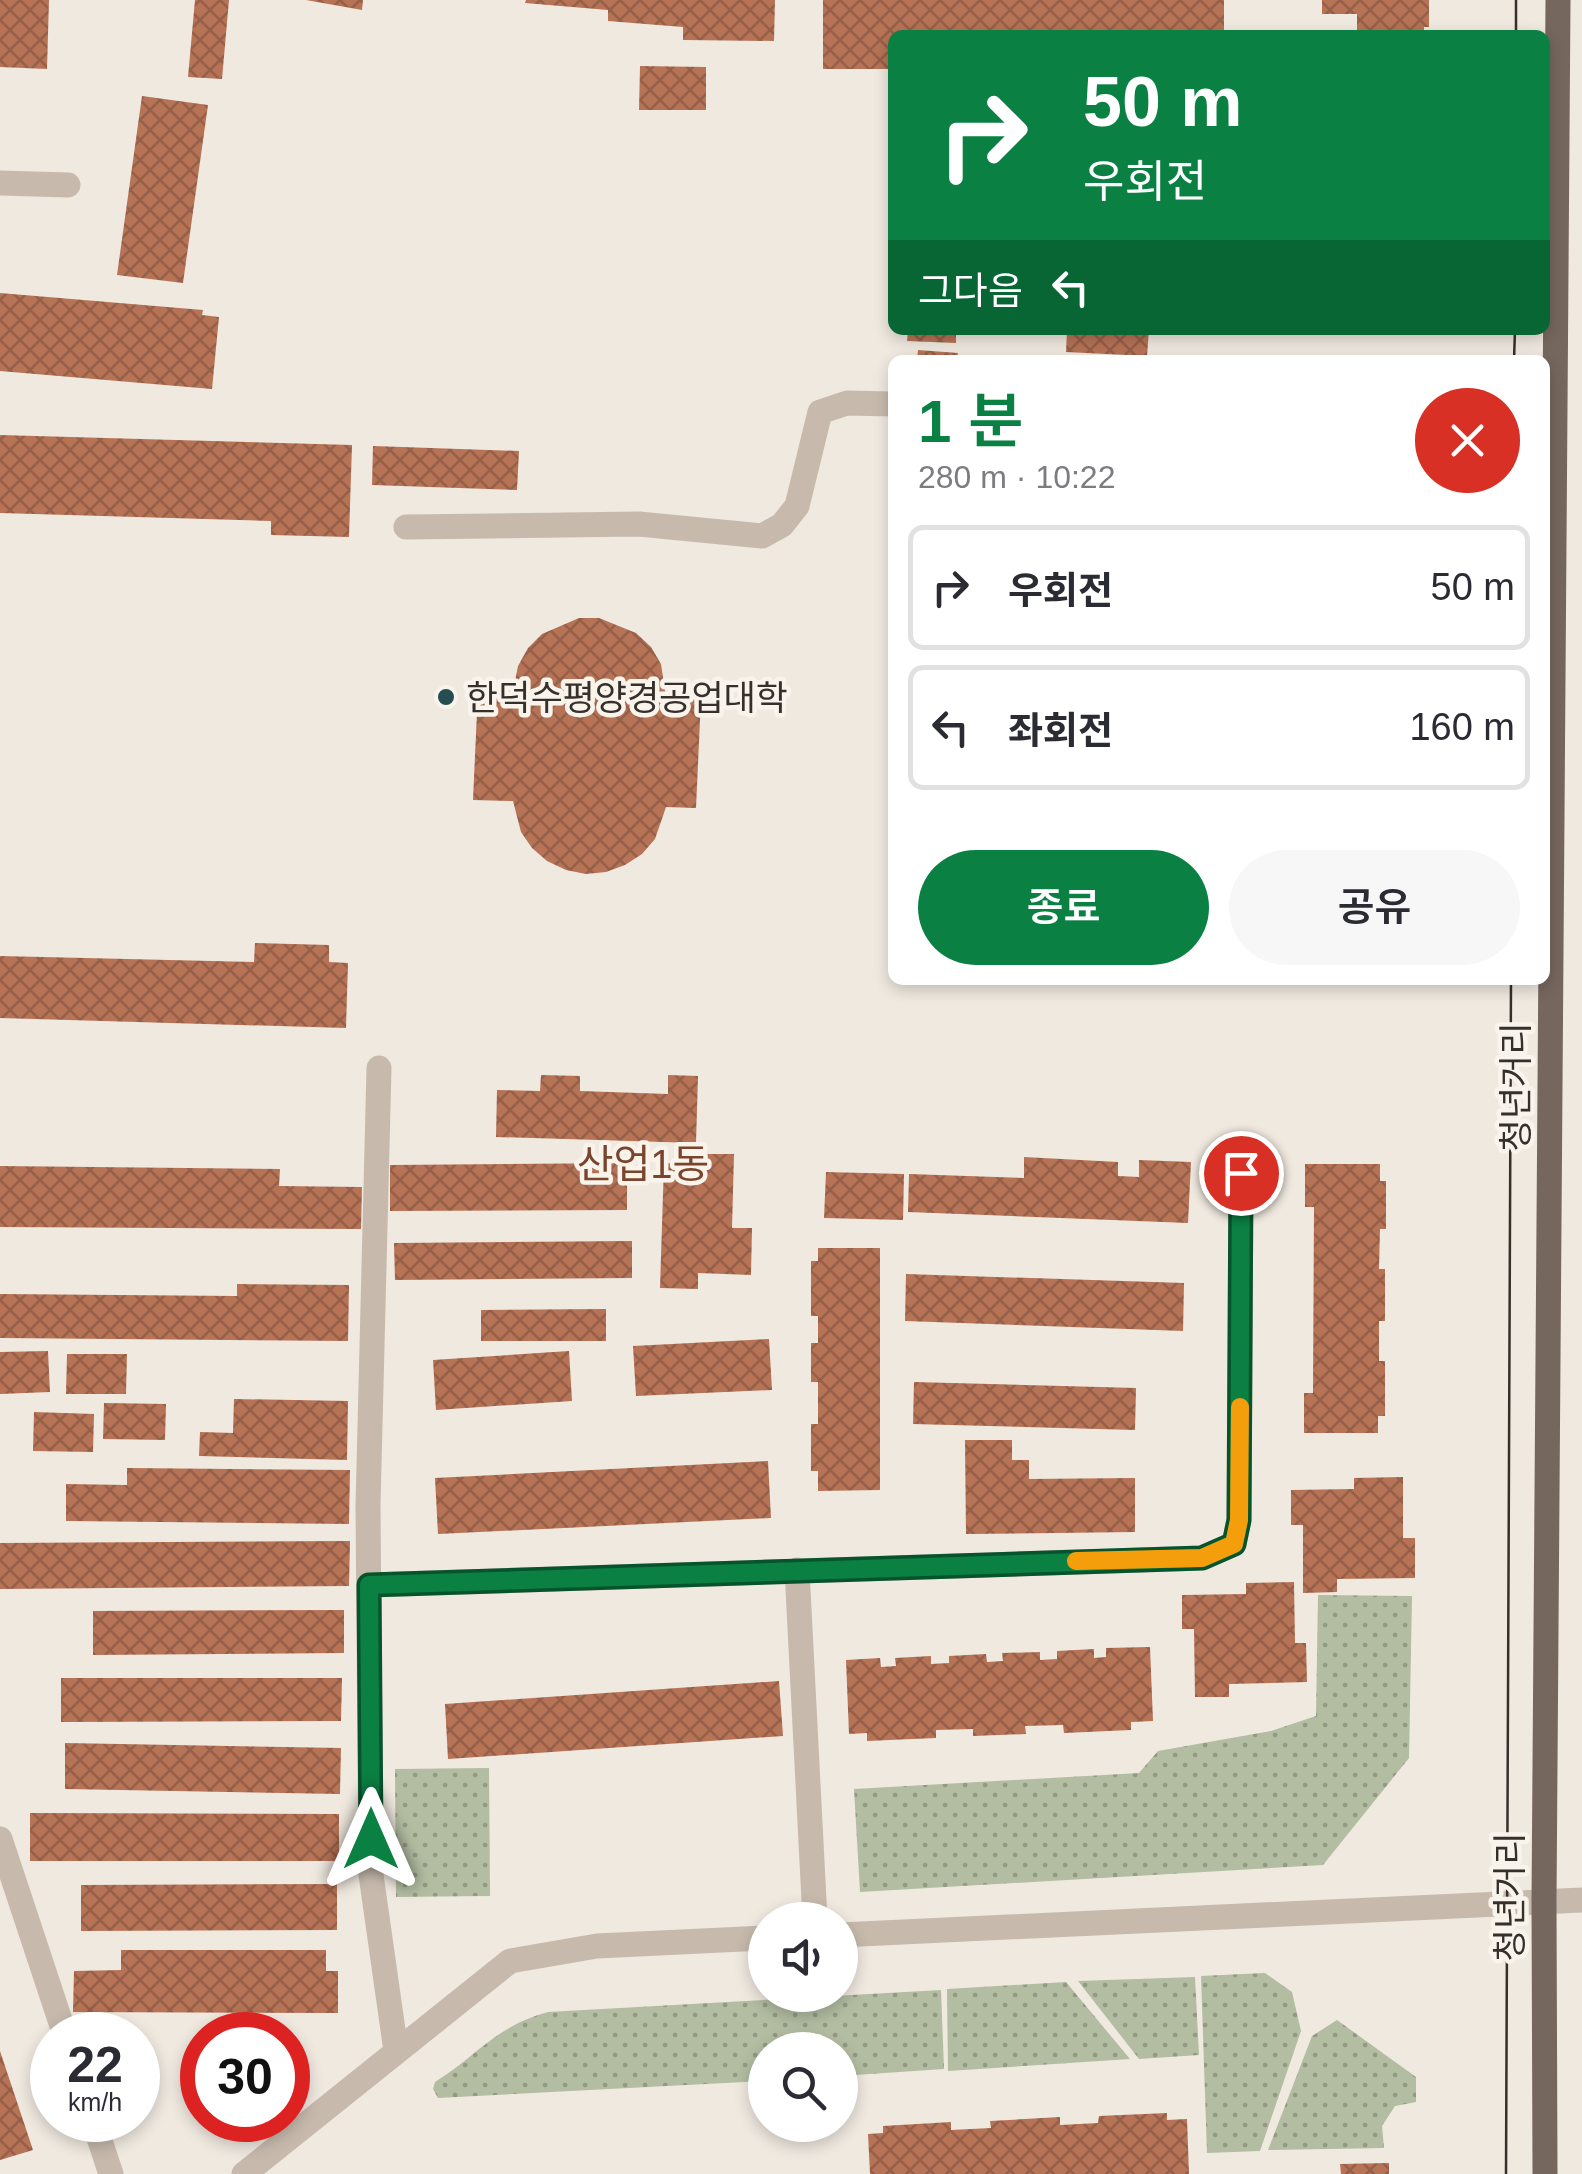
<!DOCTYPE html>
<html lang="ko">
<meta charset="utf-8">
<style>
body{margin:0;font-family:Helvetica,"Noto Sans KR",sans-serif;background:#f7f7f7;color:#2b2b33;height:100vh;display:flex;flex-direction:column;font-size:38px;white-space:nowrap}
*{box-sizing:border-box;margin:0}
p{font-size:32px;color:#7c7c81}
.icon{flex:none;width:55px;height:55px;fill:none;stroke:currentColor;stroke-width:2;stroke-linecap:round;stroke-linejoin:round}
.map{position:relative;flex:1;overflow:hidden}
.panel{position:absolute;left:888px;top:355px;width:662px;height:630px;display:flex;flex-direction:column;background:#fff;border-radius:15px;box-shadow:0 5px 15px #0003}
.panel>*{flex:none}
.top-card{position:absolute;left:888px;top:30px;width:662px;height:305px;border-radius:15px;box-shadow:0 5px 15px #0003;background:#0b8043;color:#fff;overflow:hidden}
.fabs{position:absolute;left:748px;top:1902px;display:grid;gap:20px}
.fabs a{display:grid;place-items:center;width:110px;height:110px;border-radius:50%;background:#fff;box-shadow:0 5px 15px #0003;font-size:50px}
.speed{position:absolute;left:30px;top:2012px;display:flex;gap:20px;font-size:50px;font-weight:700;text-align:center}
.speed>*{display:grid;place-content:center;width:130px;height:130px;border-radius:50%;background:#fff;box-shadow:0 5px 15px #0003;line-height:1}
.speed small{font-size:25px;font-weight:400}
.speed .limit{border:15px solid #d22;background:#fff;color:#111}
.pin{position:absolute;display:grid;place-items:center;width:85px;height:85px;color:#fff;margin:-42px;border:5px solid #fff;border-radius:50%;box-shadow:0 2px 10px #0007}
.me{position:absolute;width:110px;margin:-55px;rotate:0deg;stroke-linejoin:round;filter:drop-shadow(0 0 8px #0008)}
.turn{display:flex;align-items:center;gap:35px;height:210px;padding:0 30px;font-size:45px}
.turn .icon{width:130px;height:130px;stroke-width:2.5}
.turn b{display:block;font-size:70px;line-height:85px}
.then{display:flex;align-items:center;height:95px;padding:0 30px;background:#0003;gap:20px;font-size:38px}
.round{display:grid;place-items:center;flex:none;width:105px;height:105px;border-radius:52px;background:#f7f7f7}
.head{display:flex;align-items:center;justify-content:space-between;height:170px;padding:0 30px}
h1{font-size:60px;font-weight:600;line-height:75px;color:#0b8043}
.cta{display:flex;gap:20px;margin-top:auto;padding:20px 30px}
.cta a{flex:1;height:115px;border-radius:60px;background:#0b8043;color:#fff;font-size:40px;font-weight:600;line-height:115px;text-align:center}
.cta a+a{background:#f7f7f7;color:#2b2b33}
ul{padding:0;list-style:none}
li{display:flex;align-items:center;gap:30px;height:125px;margin:0 20px 15px;padding:0 10px;border:5px solid #e1e1e2;border-radius:15px}
li div{flex:1}
li b{display:block;font-size:38px}
li em{font-style:normal}
.map>svg:first-child{display:block}
.grass{fill:url(#grass-dots)}
.building{fill:url(#building-cross-hatch)}
.lines{fill:none;stroke-linecap:round;stroke-linejoin:round}
.minor{stroke:#c7baad;stroke-width:25}
.major{stroke:#76675e;stroke-width:25}
.tram{stroke:#362f2a;stroke-width:2.5}
.route-casing{stroke:#07532c;stroke-width:25}
.route{stroke:#0b8043;stroke-width:18}
.slow{stroke:#f59e0b;stroke-width:18}
.poi-dot{fill:#254d52;stroke:#f8f3eb;stroke-width:4}
.labels{text-anchor:middle;dominant-baseline:central;stroke-width:9;stroke-linejoin:round;paint-order:stroke}
.poi-label{font-size:35px;fill:#362f2a;stroke:#f8f3eb;text-anchor:start}
.street-label{font-size:35px;fill:#362f2a;stroke:#f8f3eb}
.quarter-label{font-size:40px;fill:#7b442d;stroke:#f8f3eb}
</style>
<div class="map">
<svg width="1582" height="2174" viewBox="0 0 1582 2174">
<defs>
<pattern id="grass-dots" width="8" height="8" patternUnits="userSpaceOnUse" patternTransform="scale(2.5)"><rect width="8" height="8" fill="#b2bda1"/><path d="M2 2h.1M6 6h.1" fill="none" stroke="#929a83" stroke-width="1.8" stroke-linecap="round"/></pattern>
<pattern id="building-cross-hatch" width="8" height="8" patternUnits="userSpaceOnUse" patternTransform="scale(2.5)"><rect width="8" height="8" fill="#b77356"/><path d="M0 0l8 8M0 8l8-8" fill="none" stroke="#965f47"/></pattern>
</defs>
<rect width="100%" height="100%" fill="#f0e9e0"/>
<!-- grass -->
<path class="grass" d="M1318,1595L1412,1596L1409,1758L1323,1865L860,1892L854,1789L1139,1773L1158,1751L1271,1731L1316,1716Z
M489,1768L490,1896L396,1897L395,1769Z
M1265,1973L1292,1992L1301,2031L1260,2151L1207,2153L1201,1976Z
M1195,1977L1199,2055L1139,2059L1078,1981Z
M1066,1982L1130,2059L948,2071L947,1989Z
M941,1990L944,2069L840,2076V2050H765V2081L438,2098L433,2089L435,2082C478,2055 496,2026 548,2012Z
M1337,2020L1416,2077V2102L1395,2106L1382,2126L1384,2148L1268,2150L1312,2036Z"/>
<!-- building -->
<path class="building" d="M0,0H49L47,69L0,67Z
M195,0H229L222,79L188,77Z
M306,0H363L362,10Z
M526,0H775L774,41L683,40V27L608,21V10L525,3Z
M823,0H1224V35H892V69H823Z
M1322,0H1429V27H1424V35H1357V14H1322Z
M640,66L706,67V110H639Z
M142,96L208,105L183,283L117,275Z
M0,293L203,310L202,315L219,317L212,389L0,371Z
M908,330H956V343L907,341Z
M1067,330H1149L1147,356L1066,352Z
M918,350L958,353L957,360H917Z
M0,435L352,445L349,537L271,535V521L0,513Z
M373,446L519,451L517,490L372,485Z
M579,618H599L636,633L651,647L661,664L666,697L701,698L696,808L666,807L655,839L642,854L625,865L606,872L586,874L566,870L547,861L532,848L521,832L513,801L473,800L478,690L513,691L518,666L528,648L542,634Z
M255,943L329,945V962L348,963L346,1028L0,1018V956L254,962Z
M541,1075L580,1076V1091L668,1094V1075L698,1076L696,1143L496,1137L497,1090L540,1091Z
M702,1154H734L732,1228H752L751,1275L698,1273V1289L660,1288L664,1163L701,1164Z
M1024,1157L1118,1162V1176L1139,1177V1160L1191,1162L1188,1223L908,1212L909,1174L1024,1178Z
M627,1163V1210L390,1211V1165Z
M1305,1164H1380V1181H1386V1229H1380L1379,1269H1385V1321H1379V1361H1385V1416H1378V1433H1304V1393H1313L1314,1207H1305Z
M0,1166L280,1169L279,1186L362,1187L361,1229L0,1227Z
M826,1172L904,1174L903,1220L824,1218Z
M632,1241V1278L395,1280L394,1243Z
M818,1248H880V1490L818,1491V1471H811V1424H818V1382H811V1343H818V1316H811V1261H818Z
M906,1274L1184,1283L1183,1331L905,1321Z
M237,1284L349,1285L348,1341L0,1338V1294L237,1296Z
M606,1309V1341H481V1310Z
M769,1339L772,1390L636,1396L633,1346Z
M48,1351L50,1392L0,1394V1352Z
M569,1351L572,1401L436,1410L433,1360Z
M67,1354H127L126,1394H66Z
M914,1382L1136,1388L1135,1430L913,1424Z
M234,1399L348,1401L347,1460L199,1456L200,1432L233,1433Z
M104,1403L166,1404L165,1440L103,1439Z
M34,1412L94,1414L93,1452L33,1451Z
M965,1440H1012V1460H1029V1479L1135,1478V1532L966,1534Z
M768,1461L771,1518L438,1534L435,1478Z
M127,1468L350,1470L349,1524L66,1521V1484L127,1485Z
M1403,1477V1538H1415V1578L1337,1579V1592L1303,1593V1525H1291V1490L1354,1489V1478Z
M350,1541L349,1586L0,1589V1543Z
M1294,1582L1295,1643H1306L1307,1682L1229,1684V1697H1195L1194,1629H1182V1595L1246,1594V1583Z
M344,1610V1653L93,1655V1611Z
M1150,1647L1153,1721L1131,1722V1730L1064,1733L1063,1725L1025,1726L1026,1734L973,1736V1729L936,1730V1738L867,1741V1733L849,1734L846,1660L880,1658L881,1667L896,1666L895,1658L931,1656V1664L949,1663V1656L986,1654L987,1662L1003,1661L1002,1653L1040,1652V1660L1057,1659V1651L1094,1649V1658L1106,1657V1648Z
M61,1678H342L341,1721L61,1722Z
M779,1681L783,1736L448,1759L445,1704Z
M65,1743L341,1748L340,1794L65,1789Z
M30,1813L339,1814V1861H30Z
M337,1884V1930L81,1931V1885Z
M121,1950H326V1971H338V2013L73,2012L74,1971L121,1970Z
M0,2051L33,2150L0,2160Z
M1167,2113V2120L1187,2119L1189,2174H870L868,2134L883,2133V2126L951,2122V2130L991,2128L990,2121L1060,2117V2125L1098,2123L1099,2116Z
M1389,2163V2174H1341L1340,2164Z"/>
<g class="lines">
<!-- minor -->
<path class="minor" d="M0,183L68,185
M406,527L639,524L762,536L782,525L797,506L820,412L847,403L892,404
M379,1068L368,1505L371,1875L396,2051
M797,1570L815,1920
M369,1585L1202,1558L1234,1544L1239,1520L1241,1173
M0,1839L65,2035
M840,1935L1582,1900
M93,2120L111,2174
M244,2174L510,1961L597,1946L765,1938"/>
<!-- major -->
<path class="major" d="M1545,2174L1544,1902L1558,0"/>
<!-- tram -->
<path class="tram" d="M1516,35V0
M1514,360L1515,330
M1506,2174L1511,980"/>
</g>
<g class="lines">
<!-- route casing -->
<g class="route-casing">
<path id="route" d="M371,1839L369,1585L1202,1558L1234,1544L1239,1520L1241,1173"/>
</g>
<!-- route -->
<use href="#route" class="route"/>
<!-- slow -->
<path class="slow" d="M1076,1561L1202,1558L1234,1544L1239,1520L1240,1407"/>
</g>
<!-- markers -->
<circle class="poi-dot" cx="446" cy="697" r="10"/>
<g class="labels">
<!-- poi labels -->
<g class="poi-label">
<text x="466" y="697">한덕수평양경공업대학</text>
</g>
<!-- street labels -->
<g class="street-label">
<text transform="translate(1515 1087) rotate(-90)">청년거리</text>
<text transform="translate(1509 1897) rotate(-90)">청년거리</text>
</g>
<!-- quarter labels -->
<g class="quarter-label">
<text x="643" y="1164">산업1동</text>
</g>
</g>
</svg>
<div class="fabs">
<a><svg class="icon" aria-label="sound" viewBox="0 0 24 24"><path d="M4 9h4l5-4v14l-5-4H4zM17 9q2 3 0 6"/></svg></a>
<a><svg class="icon" aria-label="search" viewBox="0 0 24 24"><circle cx="10" cy="10" r="6"/><path d="M15 15l6 6"/></svg></a>
</div>
<div class="speed"><div>22<small>km/h</small></div><div class="limit">30</div></div>
<div class="pin" style="left:1241px;top:1173px;background:#d93025"><svg class="icon" aria-label="arrive" viewBox="0 0 24 24"><path d="M6 21V4h12l-3 4 3 4H6"/></svg></div>
<svg class="me" style="left:371px;top:1839px" viewBox="-20 -20 40 40"><path d="M0-17L14 15 0 8-14 15z" fill="#0b8043" stroke="#fff" stroke-width="4"/></svg>
<div class="top-card">
<div class="turn"><svg class="icon" aria-label="right" viewBox="0 0 24 24"><path d="M7 20v-9h11M14 6l5 5-5 5"/></svg><div><b>50 m</b>우회전</div></div>
<div class="then">그다음<svg class="icon" aria-label="left" viewBox="0 0 24 24"><path d="M17 20v-9H6M10 6l-5 5 5 5"/></svg></div>
</div>
<section class="panel">
<div class="head"><div><h1>1 분</h1><p>280 m · 10:22</p></div><a class="round" style="background:#d93025;color:#fff"><svg class="icon" aria-label="close" viewBox="0 0 24 24"><path d="M6 6l12 12M18 6L6 18"/></svg></a></div>
<ul>
<li><svg class="icon" aria-label="right" viewBox="0 0 24 24"><path d="M7 20v-9h11M14 6l5 5-5 5"/></svg><div><b>우회전</b></div><em>50 m</em></li>
<li><svg class="icon" aria-label="left" viewBox="0 0 24 24"><path d="M17 20v-9H6M10 6l-5 5 5 5"/></svg><div><b>좌회전</b></div><em>160 m</em></li>
</ul>
<div class="cta"><a>종료</a><a>공유</a></div>
</section>
</div>
